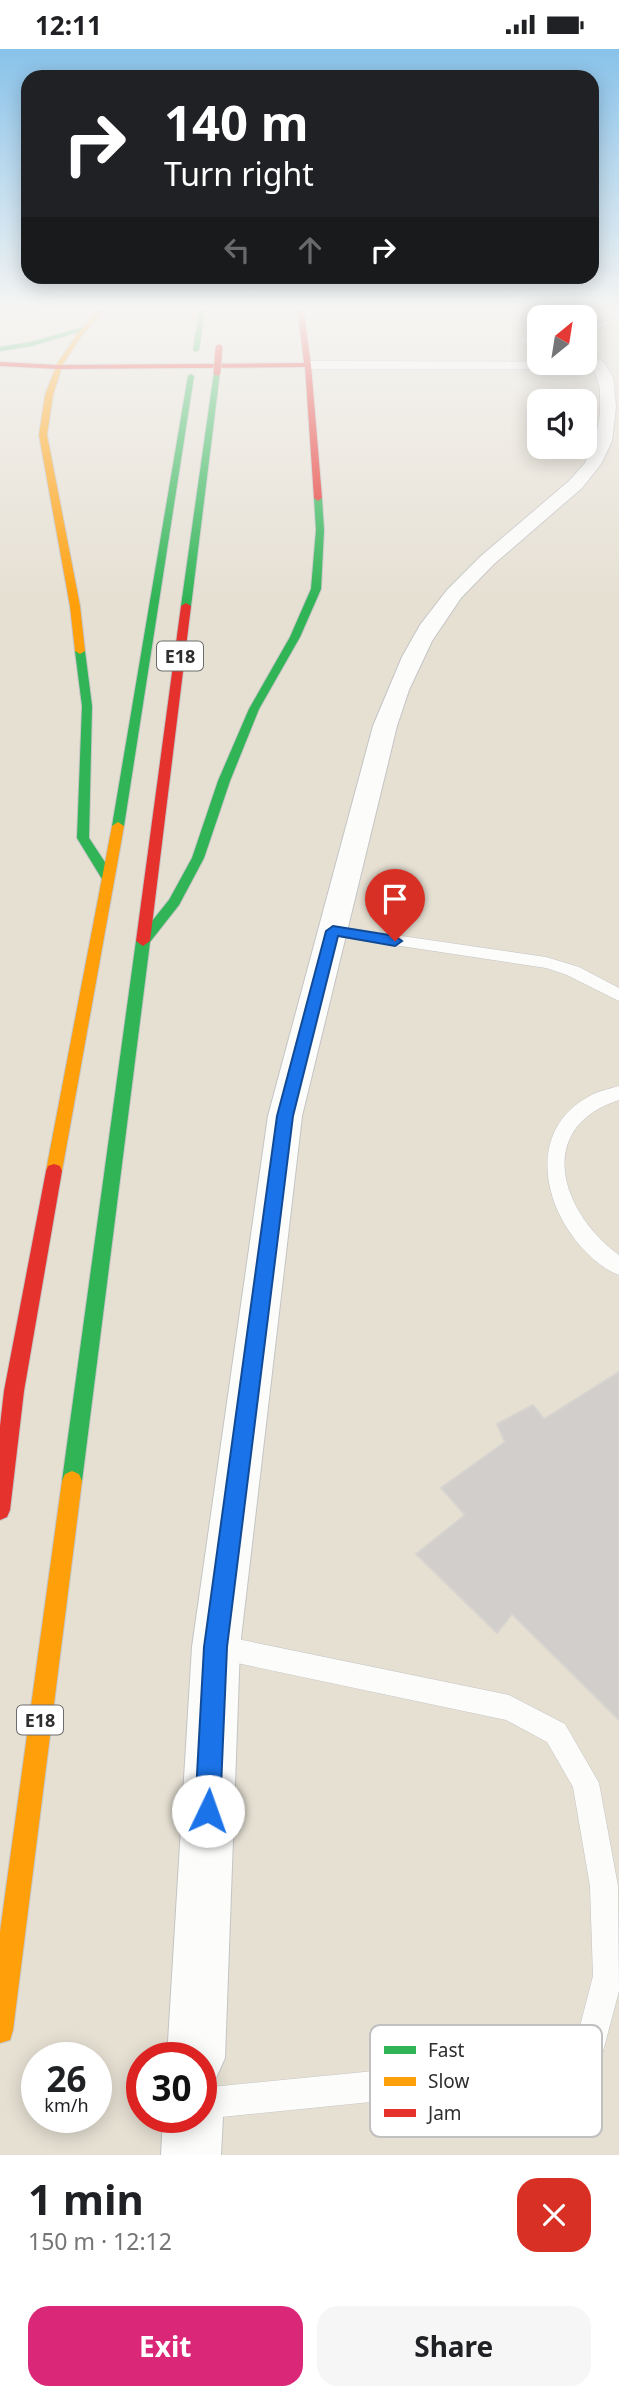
<!DOCTYPE html>
<meta charset="utf-8">
<style>
body{margin:0;font-family:"Noto Sans",sans-serif;background:#f6f6f6;color:#202124;height:100vh;display:flex;flex-direction:column;font-size:26px;white-space:nowrap}
*{box-sizing:border-box;margin:0}
p{font-size:23px;color:#757577}
.icon{flex:none;width:38px;height:38px;fill:none;stroke:currentColor;stroke-width:2;stroke-linecap:round;stroke-linejoin:round}
.map{position:relative;height:2106px;overflow:hidden}
.side{display:flex;flex-direction:column;background:#fff;flex:1}
.side>*{flex:none}
.hud{position:absolute;left:21px;top:21px;width:578px;height:214px;border-radius:21px;box-shadow:0 4px 18px #0003;background:#202124;color:#fff;overflow:hidden}
.needle{width:46px;rotate:30deg}
.tools{position:absolute;left:527px;top:256px;display:grid;gap:14px}
.tools a{display:grid;place-items:center;width:70px;height:70px;border-radius:14px;background:#fff;box-shadow:0 4px 18px #0003;font-size:35px}
.speed{position:absolute;left:21px;top:1993px;display:flex;gap:14px;font-size:35px;font-weight:700;text-align:center}
.speed>*{display:grid;place-content:center;width:91px;height:91px;border-radius:50%;background:#fff;box-shadow:0 4px 18px #0003;line-height:1}
.speed small{font-size:18px;font-weight:400}
.speed .limit{border:10px solid #d22;background:#fff;color:#111}
.pin{position:absolute;display:grid;place-items:center;width:60px;height:60px;color:#fff;margin:-72px -30px;border-radius:50% 50% 50% 0;rotate:-45deg;box-shadow:0 0 7px #0007}
.pin .icon{rotate:45deg}
.me{position:absolute;width:77px;margin:-38px;rotate:3deg;stroke-linejoin:round;filter:drop-shadow(0 0 5px #0008)}
.turn{display:flex;align-items:center;gap:24px;height:147px;padding:0 28px;font-size:32px}
.turn .icon{width:91px;height:91px;stroke-width:2.5}
.turn b{display:block;font-size:49px;line-height:60px}
.lanes{display:flex;align-items:center;height:66px;padding:0 28px;background:#0003;justify-content:center;gap:35px;direction:ltr}
.lanes .off{opacity:.35}
.round{display:grid;place-items:center;flex:none;width:74px;height:74px;border-radius:21px;background:#f6f6f6}
.overview{display:flex;align-items:center;justify-content:space-between;height:119px;padding:0 28px}
h1{font-size:42px;font-weight:700;line-height:52px}
.primary-button{display:flex;gap:14px;margin-top:auto;padding:14px 28px}
.primary-button a{flex:1;height:80px;border-radius:21px;background:#db2777;color:#fff;font-size:28px;font-weight:700;line-height:80px;text-align:center}
.primary-button a+a{background:#f6f6f6;color:#202124}
.status{display:flex;justify-content:space-between;align-items:center;height:49px;padding:0 35px;background:#fff;direction:ltr}
.status svg{height:19px;fill:currentColor}
.map>svg:first-child{display:block}
.education{fill:#e6e0d3;fill-rule:evenodd}
.building{fill:#d1cecb;stroke:#d7d4d0;stroke-width:2}
.lines{fill:none;stroke-linecap:round;stroke-linejoin:round}
.lane-casing{stroke:#c5c4c5;stroke-width:1}
.street-casing{stroke:#c5c4c5;stroke-width:2}
.fast-casing{stroke:#c5c4c5;stroke-width:2}
.slow-casing{stroke:#c5c4c5;stroke-width:2}
.jam-casing{stroke:#c5c4c5;stroke-width:2}
.lane{fill:#fcfcfb;fill-rule:evenodd}
.street{fill:#fcfcfb;fill-rule:evenodd}
.fast{fill:#30b455;fill-rule:evenodd}
.slow{fill:#ff9f0a;fill-rule:evenodd}
.jam{fill:#e5322d;fill-rule:evenodd}
.jam-bridge-casing{stroke:#c6c5c4;stroke-width:8;stroke-linecap:butt}
.jam-bridge{stroke:#e5322d;stroke-width:7}
.route{fill:#1a73e8;stroke:#114b97;stroke-width:2}
.labels{text-anchor:middle;dominant-baseline:central;stroke-width:6;stroke-linejoin:round;paint-order:stroke}
.shield{fill:#fff;stroke:#6d6d6d;stroke-width:2}
.shield-label{font-size:18px;font-weight:bold;fill:#2e2e2e}
.key{fill:#fff;stroke:#c0c0c0;stroke-width:2}
.key-label{font-size:19px;fill:#2e2e2e}
</style>
<div class="status"><b>12:11</b><svg viewBox="0 0 49 12"><path d="M0 12V9h3v3zM5 12V6h3v6zM10 12V3h3v9zM15 12V0h3v12zM26 1h20v11H26zM47 4h2v5h-2z"/></svg></div>
<div class="map">
<svg width="619" height="2106" viewBox="0 0 619 2106">
<rect width="100%" height="100%" fill="#ece8e4"/>
<!-- education -->
<path class="education" d="M0,257H619V2106H0ZM539,268H584V313H539ZM539,352H584V397H539ZM37,2009H96V2068H37ZM142,2009H201V2068H142Z"/>
<!-- building -->
<path class="building" d="M619,1323V1671L512,1565L497,1584L416,1505L465,1466L441,1439L505,1393L497,1375L533,1356L544,1370Z"/>
<g class="lines">
<!-- lane casing -->
<g class="lane-casing">
<path id="lane" d="M611,257L619,259L584,270L581,268Z
M619,268V272L584,283V279Z
M539,280V284L532,287L528,291L539,297V302L520,292L526,283Z
M333,877L546,908L579,918L619,939V952L567,926L546,919L328,886L325,882L328,878Z
M619,1037V1051C533,1079 561,1164 619,1206V1226C598,1218 579,1198 567,1179C539,1135 537,1076 588,1048C597,1042 609,1040 619,1037Z
M218,1586L509,1646L565,1675L599,1734L618,1837L619,1942L602,2006L540,2036L201,2070L196,2068H201V2039L538,2006L578,1985L593,1927L590,1837L573,1738L547,1693L506,1671L218,1610L209,1607L206,1598L209,1589Z"/>
</g>
<!-- street casing -->
<g class="street-casing">
<path id="street" d="M584,305L604,313L613,329L616,357L612,392L601,415L582,439L494,515L461,549L432,592L409,641L397,677L302,1067L240,1598L225,2009L216,2029L201,2036V2009H167L192,1598L268,1067L373,677L402,608L420,576L447,541L481,507L569,432L585,414L595,392L600,366V340L594,320H308L301,316L308,312L584,313Z
M201,2042L214,2047L223,2068L221,2106H161L163,2068H201Z"/>
</g>
<!-- fast casing -->
<g class="fast-casing">
<path id="fast" d="M200,257H206L199,301L196,303L193,301Z
M84,278L86,281L32,297L0,302V298L31,293Z
M217,321L220,323L191,557L186,560L181,557L214,323Z
M191,325L194,327L124,777L118,781L112,777L188,327Z
M318,446L322,449L324,481L321,540L300,588L259,660L230,732L204,809L179,856L150,893L82,1432L79,1439L72,1442L65,1439L62,1432L136,892L169,851L192,809L218,732L249,660L290,588L311,540L316,481L314,449Z
M80,599L85,602L92,657L89,789L114,827L107,831L102,830L77,789L82,657L75,602Z"/>
</g>
<!-- slow casing -->
<g class="slow-casing">
<path id="slow" d="M102,257H108L81,288L63,315L53,346L47,386L80,557L85,602L80,605L75,602L70,557L39,386L45,346L57,315L76,286Z
M118,773L124,777L62,1122L60,1127L54,1129L48,1127L46,1122L112,777Z
M72,1422L79,1425L82,1432L13,1981L10,1991L0,1994V1883L62,1432L65,1425Z"/>
</g>
<!-- jam casing -->
<g class="jam-casing">
<path id="jam" d="M297,257H303L311,316L322,449L318,452L314,449L305,318L58,320L0,317V313L58,316L304,314Z
M186,554L191,557L150,892L143,897L136,892L181,557Z
M54,1115L60,1117L62,1122L24,1342L10,1461L7,1468L0,1471V1377L4,1342L46,1122L48,1117Z"/>
</g>
<!-- lane -->
<use href="#lane" class="lane"/>
<!-- street -->
<use href="#street" class="street"/>
<!-- fast -->
<use href="#fast" class="fast"/>
<!-- slow -->
<use href="#slow" class="slow"/>
<!-- jam -->
<use href="#jam" class="jam"/>
<!-- jam-bridge casing -->
<g class="jam-bridge-casing">
<path id="jam-bridge" d="M217,323L219,299"/>
</g>
<!-- jam-bridge -->
<use href="#jam-bridge" class="jam-bridge"/>
</g>
<!-- sky -->
<linearGradient id="sky" x2="0" y2="1"><stop stop-color="#88c2ea"/><stop offset="0.47" stop-color="#f6f5f3"/><stop offset="1" stop-color="#f6f5f3" stop-opacity="0"/></linearGradient>
<rect width="619" height="552" fill="url(#sky)"/>
<!-- route -->
<path class="route" d="M333,877L395,887L402,892L395,897L338,887L293,1067L227,1598L220,1762L216,1771L208,1775L199,1771L195,1762L204,1598L277,1067L326,882Z"/>
<g class="labels">
<!-- shield labels -->
<g class="shield">
<rect x="157" y="592.5" width="46" height="29" rx="5"/>
<rect x="17" y="1656.5" width="46" height="29" rx="5"/>
</g>
<g class="shield-label">
<text x="180" y="607">E18</text>
<text x="40" y="1671">E18</text>
</g>
</g>
<!-- legend -->
<rect x="370" y="1976" width="232" height="112" rx="10" class="key"/>
<rect x="384" y="1997" width="32" height="8" fill="#30b455"/>
<rect x="384" y="2028" width="32" height="9" fill="#ff9f0a"/>
<rect x="384" y="2060" width="32" height="8" fill="#e5322d"/>
<g class="key-label">
<text x="428" y="2008">Fast</text>
<text x="428" y="2039">Slow</text>
<text x="428" y="2071">Jam</text>
</g>
</svg>
<div class="tools">
<a><svg class="needle" viewBox="-14 -14 28 28"><path d="M0-13l5 13h-10z" fill="#e53935"/><path d="M0 13l5-13h-10z" fill="#757577"/></svg></a>
<a><svg class="icon" aria-label="sound" viewBox="0 0 24 24"><path d="M4 9h4l5-4v14l-5-4H4zM17 9q2 3 0 6"/></svg></a>
</div>
<div class="speed"><div>26<small>km/h</small></div><div class="limit">30</div></div>
<div class="pin" style="left:395px;top:892px;background:#d93025"><svg class="icon" aria-label="arrive" viewBox="0 0 24 24"><path d="M6 21V4h12l-3 4 3 4H6"/></svg></div>
<svg class="me" style="left:208px;top:1762px" viewBox="-20 -20 40 40"><circle r="19" fill="#fff"/><path d="M0-13L10 11 0 6-10 11z" fill="#1a73e8"/></svg>
<div class="hud">
<div class="turn"><svg class="icon" aria-label="right" viewBox="0 0 24 24"><path d="M7 20v-9h11M14 6l5 5-5 5"/></svg><div><b>140 m</b>Turn right</div></div>
<div class="lanes"><svg class="icon off" aria-label="left" viewBox="0 0 24 24"><path d="M17 20v-9H6M10 6l-5 5 5 5"/></svg><svg class="icon off" aria-label="ahead" viewBox="0 0 24 24"><path d="M12 20V5M6 11l6-6 6 6"/></svg><svg class="icon" aria-label="right" viewBox="0 0 24 24"><path d="M7 20v-9h11M14 6l5 5-5 5"/></svg></div>
</div>
</div>
<section class="side">
<div class="overview"><div><h1>1 min</h1><p>150 m · 12:12</p></div><a class="round" style="background:#d93025;color:#fff"><svg class="icon" aria-label="close" viewBox="0 0 24 24"><path d="M6 6l12 12M18 6L6 18"/></svg></a></div>
<div class="primary-button"><a>Exit</a><a>Share</a></div>
</section>
